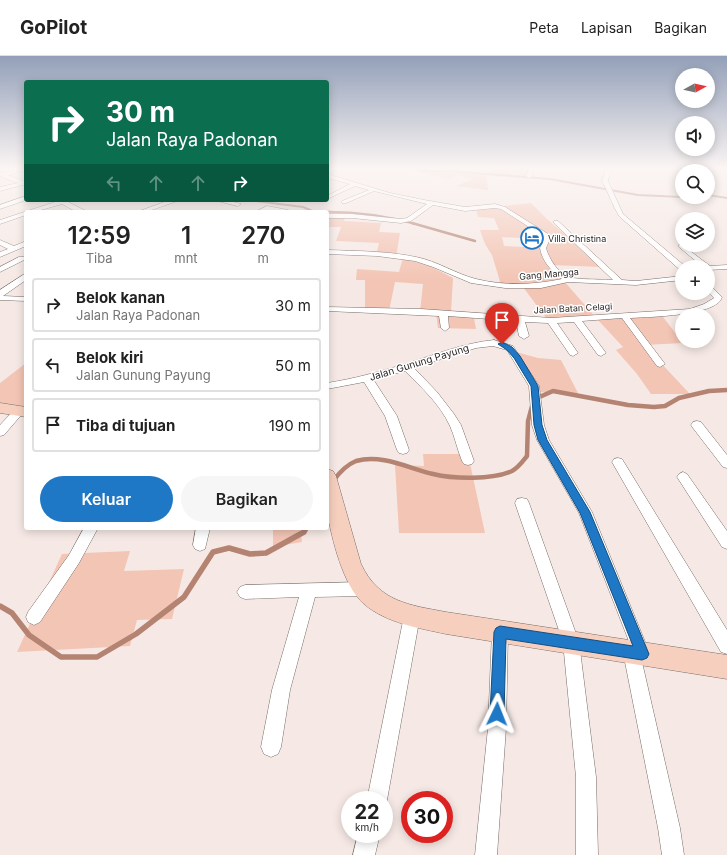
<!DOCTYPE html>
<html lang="id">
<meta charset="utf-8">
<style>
body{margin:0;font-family:Inter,sans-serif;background:#f6f6f6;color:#222;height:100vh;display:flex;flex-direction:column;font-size:15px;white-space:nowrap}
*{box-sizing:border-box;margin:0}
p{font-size:13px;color:#767676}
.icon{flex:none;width:22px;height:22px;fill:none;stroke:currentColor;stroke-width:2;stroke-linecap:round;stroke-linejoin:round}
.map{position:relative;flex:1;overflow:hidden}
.details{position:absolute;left:24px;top:154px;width:305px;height:320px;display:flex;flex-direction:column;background:#fff;border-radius:4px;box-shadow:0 2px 10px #0003}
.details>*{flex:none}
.guide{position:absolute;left:24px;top:24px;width:305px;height:122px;border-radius:4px;box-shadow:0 2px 10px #0003;background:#0b6e4f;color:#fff;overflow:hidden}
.needle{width:26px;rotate:82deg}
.controls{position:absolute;left:675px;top:12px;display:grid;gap:8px}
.controls a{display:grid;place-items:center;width:40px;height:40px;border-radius:50%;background:#fff;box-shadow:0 2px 10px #0003;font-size:20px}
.speed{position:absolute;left:341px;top:735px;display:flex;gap:8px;font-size:20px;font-weight:700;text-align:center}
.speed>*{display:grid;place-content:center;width:52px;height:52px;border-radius:50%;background:#fff;box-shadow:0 2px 10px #0003;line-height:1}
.speed small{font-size:10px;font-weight:400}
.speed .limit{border:6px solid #d22;background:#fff;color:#111}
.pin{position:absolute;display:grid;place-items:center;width:34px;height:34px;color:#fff;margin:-41px -17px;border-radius:50% 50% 50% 0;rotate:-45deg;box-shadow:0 0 4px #0007}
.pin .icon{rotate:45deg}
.me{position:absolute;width:44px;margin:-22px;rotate:2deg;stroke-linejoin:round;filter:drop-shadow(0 0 3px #0008)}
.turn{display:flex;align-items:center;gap:14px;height:84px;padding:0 16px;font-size:18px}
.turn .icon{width:52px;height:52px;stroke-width:2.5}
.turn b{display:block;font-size:28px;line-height:34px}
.lanes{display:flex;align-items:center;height:38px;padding:0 16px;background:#0003;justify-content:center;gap:20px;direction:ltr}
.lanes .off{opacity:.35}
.eta{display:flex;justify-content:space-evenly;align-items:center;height:68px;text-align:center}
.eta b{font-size:24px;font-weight:600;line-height:28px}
.primary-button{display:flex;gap:8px;margin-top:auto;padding:8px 16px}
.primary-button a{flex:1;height:46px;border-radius:24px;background:#1f78c5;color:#fff;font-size:16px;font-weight:600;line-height:46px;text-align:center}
.primary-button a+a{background:#f6f6f6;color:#222}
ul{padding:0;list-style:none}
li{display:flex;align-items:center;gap:12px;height:54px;margin:0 8px 6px;padding:0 8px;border:2px solid #e0e0e0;border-radius:4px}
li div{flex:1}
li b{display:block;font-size:15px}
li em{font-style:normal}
header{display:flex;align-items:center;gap:24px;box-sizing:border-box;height:56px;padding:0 20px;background:#fff;border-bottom:1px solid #e0e0e0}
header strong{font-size:19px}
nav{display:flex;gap:22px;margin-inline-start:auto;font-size:14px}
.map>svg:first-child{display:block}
.green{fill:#f3c5b5;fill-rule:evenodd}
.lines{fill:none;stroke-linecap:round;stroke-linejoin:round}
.stream-far3{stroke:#b48372;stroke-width:2}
.stream-far2{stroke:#b48372;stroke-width:2.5}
.stream-far1{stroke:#b48372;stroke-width:4.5}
.stream{stroke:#b48372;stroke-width:5.5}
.minor-casing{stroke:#776d69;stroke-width:1}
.secondary-casing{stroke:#776d69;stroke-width:1}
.minor{fill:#fff;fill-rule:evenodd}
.secondary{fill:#f7cfbf;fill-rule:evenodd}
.route{fill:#1f78c5;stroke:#144e80}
.labels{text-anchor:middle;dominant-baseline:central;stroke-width:3;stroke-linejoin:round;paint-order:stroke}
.far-poi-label{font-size:9px;fill:#2a2524;stroke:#fff;text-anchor:start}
.far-street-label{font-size:9px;fill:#2a2524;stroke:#fff}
.street-label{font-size:10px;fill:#2a2524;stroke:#fff}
</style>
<header>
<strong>GoPilot</strong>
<nav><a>Peta</a><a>Lapisan</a><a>Bagikan</a></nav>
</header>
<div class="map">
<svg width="727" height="799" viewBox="0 0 727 799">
<rect width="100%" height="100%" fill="#f6e9e5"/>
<!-- green -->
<path class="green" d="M403,112H428L427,113L444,116L449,112L489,118L494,112H532L527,122L486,120L488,134L456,130L473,123L458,119L449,123Z
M531,147L547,163L602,211L550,209L597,263L660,257L683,287L644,289L690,338H651L637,318L616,294L623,291L597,263L549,266L523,231L502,232L492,199L485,188L480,174H499L494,162L478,161L476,153ZM502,181L541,183L544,192L504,190Z
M327,160L345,161L344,165L381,167L379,176L400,177L396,201L376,200L379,187L336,185L341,171H327Z
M403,202L428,209L453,222L451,256L474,262L476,273L438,272L436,257L420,256L423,228L395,226L389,255H365V224H356L357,213L399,216Z
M509,294L538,302L561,304L578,337L532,336Z
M26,307V351L0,347V327Z
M423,398H468L485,477H399L395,409L424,410Z
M273,472H300L302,486L273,491Z
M130,495L124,515L184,513L172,563L137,564L130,590L17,596L62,498Z"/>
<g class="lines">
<!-- stream-far3 -->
<path class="stream-far3" d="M415,112L426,115H449L550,123L638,139L682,141
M708,139L727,142
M249,144L303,151L315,156
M318,156C350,155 384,159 415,168"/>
<!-- stream-far2 -->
<path class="stream-far2" d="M412,167L475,185"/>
<!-- stream-far1 -->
<path class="stream-far1" d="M535,343L553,335L628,349L654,351L665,350L679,342L709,335L727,334
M333,425C339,417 346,409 356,405C382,398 408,412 433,418C454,423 492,424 512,415C518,412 523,405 527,400L528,365L532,350"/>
<!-- stream -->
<path class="stream" d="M0,550L12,557L29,579L61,601H97L136,578L184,541L213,496L229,492L250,498L266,497L304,476L306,472"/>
<!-- minor casing -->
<g class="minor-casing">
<path id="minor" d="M26,112V114L8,119L23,125L26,124V130L23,129L0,135V131L18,127L0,120V117H3Z
M335,112H341L327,117V114Z
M530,112H534L532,120L529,122L526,120Z
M607,112H611L608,125L623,158L686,211H682V213H679L619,160C612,149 609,137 602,125Z
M327,118L390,137L424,144L465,151L495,148L505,151L548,178L550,183L546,192C549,203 558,217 569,221C577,224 603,223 613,224L554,167V165H558L622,224L636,225L682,220V224L636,229L568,226L541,232H505L471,227L433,211L415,205L377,200L327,198V194C357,195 387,195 416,201C437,205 456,218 476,223C504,230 534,229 562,223C551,215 542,205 540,192L544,183L543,180L501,153L495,152L465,155L433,149L411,165L401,167L352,162H327V158H352L401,163L407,162L427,148L374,135L346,147H342V145L369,134L355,130L327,143V140L350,128L327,122Z
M26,140V144L0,153V149Z
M57,144H64L88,156L75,155L62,148L34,156H26V159L0,168V164L58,145Z
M170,144H180L146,156H137Z
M214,144H226L241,148L238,150Z
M267,150L288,154L291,156L268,154L263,156H255Z
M0,184L14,190L26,185V190L0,201V196L8,193L0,189Z
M681,188L710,210L727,209V213L708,214V211H703L679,191V189Z
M19,201H25L26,203L0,216V211Z
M23,219H26V224L3,240L26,241V245L0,244V234Z
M708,230H711L722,241C718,260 647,261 630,262L665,308L660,311L657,310L622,262L582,265L606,297L601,300L598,299L574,266L557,267L578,297L573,300L570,299L548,267L525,266L529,280L524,283L519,280L516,265L448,260L449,272L445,275L441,272L439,260L327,255V251L421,253L551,262L690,253L704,248L714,242L708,236Z
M494,284L513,290L539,330L544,369L549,384L592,456L650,598L648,604L642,606L680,772L684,799H662L658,772L623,596L625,590L630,588L579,457L537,384L532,369L529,330L507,294L493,290L476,292L414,312L437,336L454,358L461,369L474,405L472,408L468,409L464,408L462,405C457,393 455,381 450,370C440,348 421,331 405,315L373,323L397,360L409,394L407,397L403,398L399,397L397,394L385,360L364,326L327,333V327C353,323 379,316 405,308C435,299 463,287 494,284Z
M19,352L23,353L24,355L23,357L4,379L0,380V369L15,353Z
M697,365L701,366L727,399V412L723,411L693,372L691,369L693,366Z
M618,402L622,403L727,574V598L721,596L612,406L614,403Z
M683,416L687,418L727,475V493L722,491L679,424L677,421L679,418Z
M522,442L527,443L529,447L579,586L596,721L598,799H576V721L563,586L515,447L517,443Z
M84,472H98L79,507L40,566L34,569L28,566L26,561L28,556L69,499Z
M196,472H210L205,493L200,495L195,493L193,489Z
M364,526L369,528L372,533L369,538L364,540L315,541L290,634L281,691L278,698L271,701L264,698L261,691L272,634L299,541L245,543L240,541L237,536L240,531L245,529Z
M412,552L418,555L420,560L387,744L384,751V744H367L404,560L406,555Z
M500,568L506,570L508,576L506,672L497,799H475L488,672L492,576L494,570Z
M358,778H380L375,799H353Z"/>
</g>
<!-- secondary casing -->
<g class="secondary-casing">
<path id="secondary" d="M0,347L26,351V361L0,357Z
M327,413L333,415L336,420L361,508C379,546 409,549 446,556L727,599V623L446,578C419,572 386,567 364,548C343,530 332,483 327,456C325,443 327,427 327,413Z"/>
</g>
<!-- minor -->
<use href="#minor" class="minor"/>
<!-- secondary -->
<use href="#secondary" class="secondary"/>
</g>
<!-- sky -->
<linearGradient id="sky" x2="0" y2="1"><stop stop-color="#93a0b9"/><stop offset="0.5" stop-color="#fbf5f3"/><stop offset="1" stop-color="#fbf5f3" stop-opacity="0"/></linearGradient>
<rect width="727" height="224" fill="url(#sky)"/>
<!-- route -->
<path class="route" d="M502,286L512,291L520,300L538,330L542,369L547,384L590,456L649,598L647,602L642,604L506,583L504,658L502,663L497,666L492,663L490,658L494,576L496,572L500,570L633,590L580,457L538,384L534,369L531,330L514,302L507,294L498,288Z"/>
<!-- icons -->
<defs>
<g id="hotel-ring" transform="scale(1.15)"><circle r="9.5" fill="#fff" stroke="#1f78c5" stroke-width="1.5"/><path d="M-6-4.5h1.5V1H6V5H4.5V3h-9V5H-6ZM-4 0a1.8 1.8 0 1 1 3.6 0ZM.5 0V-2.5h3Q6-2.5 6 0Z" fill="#1f78c5"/></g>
</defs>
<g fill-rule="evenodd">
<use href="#hotel-ring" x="532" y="182"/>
</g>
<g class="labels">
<!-- far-poi labels -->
<g class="far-poi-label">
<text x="548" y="182">Villa Christina</text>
</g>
<!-- far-street labels -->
<g class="far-street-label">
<text transform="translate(549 218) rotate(-5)">Gang Mangga</text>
<text transform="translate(573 252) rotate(-3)">Jalan Batan Celagi</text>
</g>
<!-- street labels -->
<g class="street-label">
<text transform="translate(419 306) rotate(-17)">Jalan Gunung Payung</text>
</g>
</g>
</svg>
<div class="controls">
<a><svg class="needle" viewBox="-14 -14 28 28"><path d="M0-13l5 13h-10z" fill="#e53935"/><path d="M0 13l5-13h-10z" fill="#767676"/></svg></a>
<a><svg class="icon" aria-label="sound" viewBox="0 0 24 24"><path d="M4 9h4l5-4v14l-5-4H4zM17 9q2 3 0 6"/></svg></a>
<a><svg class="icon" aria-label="search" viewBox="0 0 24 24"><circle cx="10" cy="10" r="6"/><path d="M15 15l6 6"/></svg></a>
<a><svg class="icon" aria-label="layers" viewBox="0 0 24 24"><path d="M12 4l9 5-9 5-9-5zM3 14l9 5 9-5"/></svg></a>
<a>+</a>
<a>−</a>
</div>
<div class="speed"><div>22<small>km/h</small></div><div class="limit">30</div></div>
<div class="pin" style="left:502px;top:288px;background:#d93025"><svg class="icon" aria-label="arrive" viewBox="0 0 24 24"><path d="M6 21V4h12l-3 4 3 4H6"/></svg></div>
<svg class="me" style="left:497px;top:658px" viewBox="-20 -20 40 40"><path d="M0-17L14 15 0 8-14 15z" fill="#1f78c5" stroke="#fff" stroke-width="4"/></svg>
<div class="guide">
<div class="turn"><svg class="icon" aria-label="right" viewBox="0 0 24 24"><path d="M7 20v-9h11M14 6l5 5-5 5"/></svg><div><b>30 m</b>Jalan Raya Padonan</div></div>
<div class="lanes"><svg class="icon off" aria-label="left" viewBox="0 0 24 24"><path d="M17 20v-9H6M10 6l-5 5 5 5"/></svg><svg class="icon off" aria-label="ahead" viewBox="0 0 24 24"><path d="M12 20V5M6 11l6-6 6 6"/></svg><svg class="icon off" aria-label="ahead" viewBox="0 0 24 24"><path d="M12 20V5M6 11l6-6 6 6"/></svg><svg class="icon" aria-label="right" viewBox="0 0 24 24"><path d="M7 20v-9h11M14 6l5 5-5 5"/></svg></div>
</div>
<section class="details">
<div class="eta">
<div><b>12:59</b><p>Tiba</p></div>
<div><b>1</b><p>mnt</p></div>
<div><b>270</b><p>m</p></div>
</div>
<ul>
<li><svg class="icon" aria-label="right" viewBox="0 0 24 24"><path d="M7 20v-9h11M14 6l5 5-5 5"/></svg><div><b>Belok kanan</b><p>Jalan Raya Padonan</p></div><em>30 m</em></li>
<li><svg class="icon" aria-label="left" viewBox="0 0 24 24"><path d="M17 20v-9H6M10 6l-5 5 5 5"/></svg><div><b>Belok kiri</b><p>Jalan Gunung Payung</p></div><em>50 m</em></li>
<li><svg class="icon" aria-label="arrive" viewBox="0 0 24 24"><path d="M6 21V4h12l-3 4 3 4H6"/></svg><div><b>Tiba di tujuan</b></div><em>190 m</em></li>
</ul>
<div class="primary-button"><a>Keluar</a><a>Bagikan</a></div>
</section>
</div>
